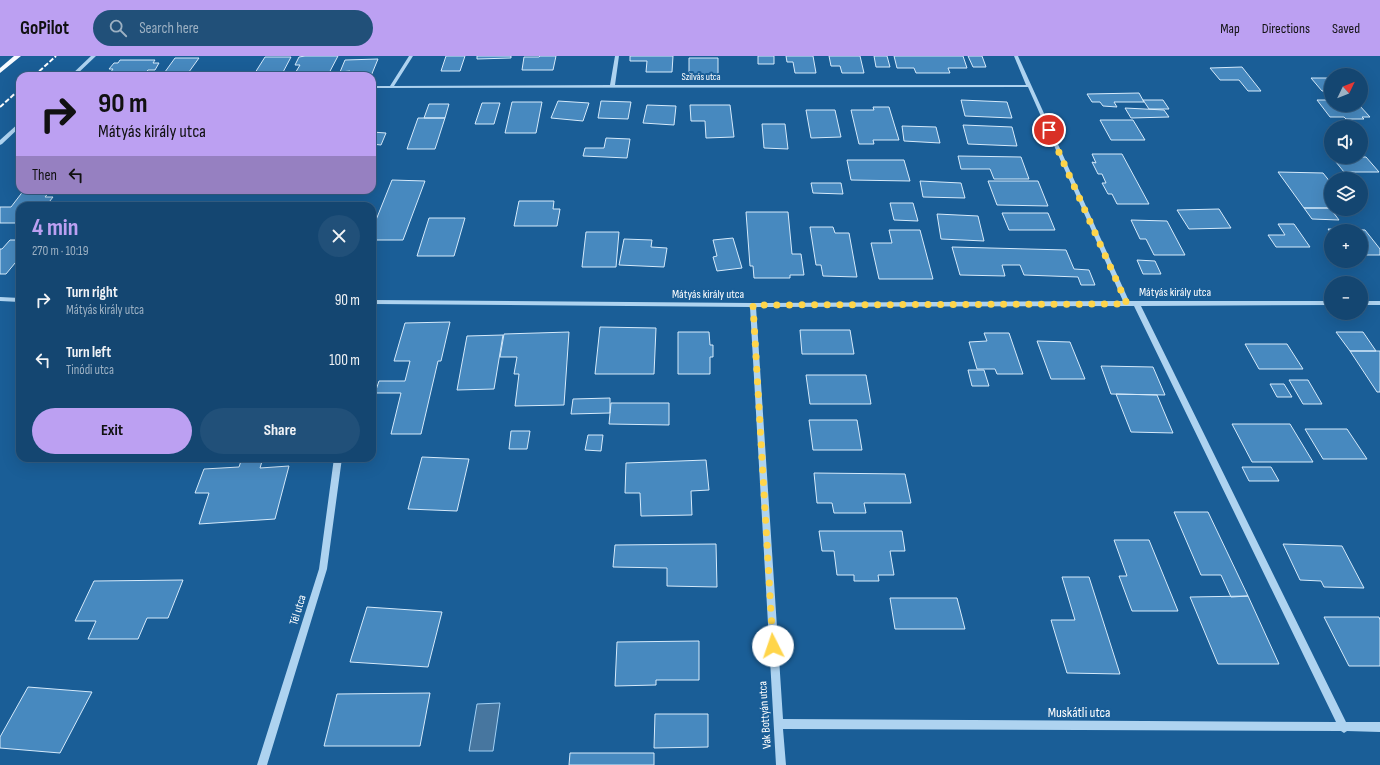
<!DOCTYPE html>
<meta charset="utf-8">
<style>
body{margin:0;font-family:"Sofia Sans Condensed",sans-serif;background:#215079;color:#f1f3f6;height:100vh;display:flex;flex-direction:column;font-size:15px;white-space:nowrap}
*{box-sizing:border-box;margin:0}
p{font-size:13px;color:#9db1c3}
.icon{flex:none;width:22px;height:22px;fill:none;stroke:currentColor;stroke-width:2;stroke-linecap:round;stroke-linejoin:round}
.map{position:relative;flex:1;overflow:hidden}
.sheet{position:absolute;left:16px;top:146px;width:360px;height:260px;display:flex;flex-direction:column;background:#144671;border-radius:12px;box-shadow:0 4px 16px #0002,0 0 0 1px #335e84}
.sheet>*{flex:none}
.top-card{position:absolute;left:16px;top:16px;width:360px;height:122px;border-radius:12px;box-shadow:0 4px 16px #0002,0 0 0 1px #335e84;background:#bca0f2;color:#111;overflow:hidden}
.needle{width:26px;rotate:47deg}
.buttons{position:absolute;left:1324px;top:12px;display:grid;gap:8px}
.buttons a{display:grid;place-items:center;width:44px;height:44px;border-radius:50%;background:#144671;box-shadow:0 4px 16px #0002,0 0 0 1px #335e84;font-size:20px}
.pin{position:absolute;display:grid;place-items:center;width:34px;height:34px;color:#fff;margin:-17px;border:2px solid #fff;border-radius:50%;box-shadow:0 1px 4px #0007}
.me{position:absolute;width:44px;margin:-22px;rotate:356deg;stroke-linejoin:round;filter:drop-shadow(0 0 3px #0008)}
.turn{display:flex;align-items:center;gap:14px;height:84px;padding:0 16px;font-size:18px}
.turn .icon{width:52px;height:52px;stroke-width:2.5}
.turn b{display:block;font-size:28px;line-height:34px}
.then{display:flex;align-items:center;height:38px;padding:0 16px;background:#0003;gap:8px;font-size:15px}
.round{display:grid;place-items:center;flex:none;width:42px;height:42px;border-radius:21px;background:#215079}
.head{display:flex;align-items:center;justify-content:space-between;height:68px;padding:0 16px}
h1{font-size:24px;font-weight:700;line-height:30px;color:#bca0f2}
.action{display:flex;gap:8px;margin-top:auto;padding:8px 16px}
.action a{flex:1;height:46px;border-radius:24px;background:#bca0f2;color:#111;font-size:16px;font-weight:700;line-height:46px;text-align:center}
.action a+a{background:#215079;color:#f1f3f6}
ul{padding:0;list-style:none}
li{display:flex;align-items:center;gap:12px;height:60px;padding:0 16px}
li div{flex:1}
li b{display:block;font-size:15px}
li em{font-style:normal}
header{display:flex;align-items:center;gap:24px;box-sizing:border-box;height:56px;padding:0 20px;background:#bca0f2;color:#111}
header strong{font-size:19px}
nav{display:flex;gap:22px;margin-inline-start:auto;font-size:14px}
.search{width:280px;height:36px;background:#215079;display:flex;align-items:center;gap:10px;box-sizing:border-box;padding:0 14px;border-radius:22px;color:#9db1c3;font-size:15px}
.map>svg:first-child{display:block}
.water{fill:#47769f;stroke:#a1cff3}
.building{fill:#4789bf;stroke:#d5eafb}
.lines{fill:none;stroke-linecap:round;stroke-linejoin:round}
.minor{fill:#aed3f0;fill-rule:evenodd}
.major{fill:#f7fbff;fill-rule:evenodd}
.rail{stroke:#fff;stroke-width:2;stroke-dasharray:5 2;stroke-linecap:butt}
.route{stroke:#ffd54a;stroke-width:7;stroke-dasharray:0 12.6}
.labels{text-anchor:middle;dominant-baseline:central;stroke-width:4;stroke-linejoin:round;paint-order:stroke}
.far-street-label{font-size:10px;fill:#fff;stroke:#1a5e97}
.street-label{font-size:12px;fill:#fff;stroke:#1a5e97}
.near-street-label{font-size:14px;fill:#fff;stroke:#1a5e97}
</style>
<header>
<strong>GoPilot</strong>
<div class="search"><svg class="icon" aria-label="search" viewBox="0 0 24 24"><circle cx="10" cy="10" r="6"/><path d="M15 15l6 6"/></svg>Search here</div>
<nav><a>Map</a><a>Directions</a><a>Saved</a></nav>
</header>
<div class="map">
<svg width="1380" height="709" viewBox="0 0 1380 709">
<rect width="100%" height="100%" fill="#1a5e97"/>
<!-- water -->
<path class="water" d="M500,647L493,695H469L477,648Z"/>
<!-- building -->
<path class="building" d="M305,0H338L328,19H294L300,9H295L299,1Z
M446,0H465L460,15H441Z
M477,0H511V2L477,3Z
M540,0H556L553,14H522L524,1H539Z
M630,0H673L672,16H646L647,5H630Z
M758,0H774V8H758Z
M786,0H813L816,17H795L793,6H787Z
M829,0H860L864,17H842L840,10H831Z
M874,0H887L890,11H876Z
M894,0H963L967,12H948L950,17H916L914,12H897Z
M968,0H982L986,11H973Z
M265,1H291L281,20H253Z
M175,2H199L186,20H162Z
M689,2H718V19H689Z
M378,3L371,20H348L350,15L340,16L345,4Z
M120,4H155L153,7H159L155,14H148L144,19L108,20L113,13H109L114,7H118Z
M1242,11L1261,35H1248L1239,24H1220L1210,12Z
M1311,22H1331V35H1322Z
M1139,37L1144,46H1114L1117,51L1103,50L1100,46H1092L1087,38Z
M961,44L1007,46L1012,62L965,60Z
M1143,44H1163L1169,53H1149Z
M1317,44H1331V49H1359L1370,61H1362L1364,63H1346L1344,61H1330Z
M558,45L589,47L583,65L551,62Z
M601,45L631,46L628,63L598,62Z
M512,46H542L536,77H505Z
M482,47H500L494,68H475Z
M429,48H449L445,62H424Z
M647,49L676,50L674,69L643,67Z
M690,49H730L734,81L706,82L705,65H691Z
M873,51H889L899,84H873L874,88H859L851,54H874Z
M1125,52L1164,54L1169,61L1131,62Z
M806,54H835L841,81L811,82Z
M418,62H445L435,93H407Z
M1100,64H1133L1145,84H1111Z
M762,68H785L788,93L764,92Z
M963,69L1012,71L1017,90L968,88Z
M902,70L936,71L940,87L904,85Z
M372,76L386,77L381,89L372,88Z
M606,82L630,83L627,102L583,100L585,92H604Z
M1092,98H1122L1149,148H1117L1112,138H1108L1102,127H1106L1102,118H1098L1092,106L1096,107Z
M958,100L1021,101L1029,123H994L990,113H961Z
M1332,101H1366L1379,116H1344Z
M847,104H904L910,125L851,124Z
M1278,116L1323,117L1331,127V152H1304Z
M392,124L425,125L403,184H372V174Z
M920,125L961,127L965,142L923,141Z
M988,125H1038L1048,150L997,149Z
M811,127H841L843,138L813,137Z
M24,134H51L45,141H53L46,150H20V163L17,167H0V151H11Z
M519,145H554L553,153H560L557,170H514Z
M890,147H913L918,165L894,164Z
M1304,152H1330L1339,164L1312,163Z
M1219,153L1231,172L1189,173L1177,154Z
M746,156H788L792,198H801L804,219H790V222H754L753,210H750Z
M1002,157H1048L1055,174H1009Z
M937,158L978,160L984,185L941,183Z
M429,162H465L454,200H417Z
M1131,164L1167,165L1185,199H1154L1146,183H1140Z
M1278,168H1294L1310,191H1276L1268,179H1285Z
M810,171H833L835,177H849L857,221L823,220L821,209H816Z
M1328,173L1365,174L1380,193V199H1361V175H1331V177Z
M889,174H920L933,223H879L871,187H892Z
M586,176H619L616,211H582Z
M733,182L742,212L717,215L713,201L717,200L713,184Z
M624,183L652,184L651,191L667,192L664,211L619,209Z
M10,184H20V201L6,218H0V193H2Z
M952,191L1066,194L1074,213L1089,214L1095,229H1081L1078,221L1024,219L1020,209H1002L1005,220L960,219Z
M1137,204L1155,205L1161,218H1143Z
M450,266L441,305H438L421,378H391L401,337H375L379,325H405L410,305H394L405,267Z
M600,271L656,272L654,318H595Z
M800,274H850L854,298H802Z
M569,276L564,349L515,350L519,318H514L517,301H500L504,278Z
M678,276H709L710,289H713V301H710V318H678Z
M1336,276H1363L1376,295H1350Z
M984,277H1009L1023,318H997L995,313H977L969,286L987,285Z
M503,279L494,333L457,334L467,280Z
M1037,285L1070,286L1085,323H1051Z
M1245,288H1287L1303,313H1259Z
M1350,295H1380V336H1377Z
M1101,310L1153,311L1165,339L1111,338Z
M968,314H984L989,330H972Z
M806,319H866L871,348H810Z
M1289,324H1308L1322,348H1303Z
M1270,328H1284L1292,341H1277Z
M1116,338L1157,339L1173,377L1131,376Z
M610,342V357L571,358L573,343Z
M611,347H669V369L609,368Z
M809,364H857L862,394H813Z
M1232,368H1290L1313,406H1252Z
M1305,373H1347L1367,403H1323Z
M511,375H530L527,393H509Z
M588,379H603L601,395L585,394Z
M422,401L469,403L457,455L408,453Z
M242,402H263L260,412L289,410L275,463L199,468L209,437H195L204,413L239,411Z
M706,404L709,434L691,435L692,459L641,460L640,437H625L626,407Z
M1242,411H1271L1279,425H1249Z
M814,417L905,418L911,447H864L866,457H834L832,447H817Z
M1174,456H1208L1248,540L1231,541L1221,519H1201Z
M819,475H902L905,495H890L894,519H878L879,525H854V519H837L834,495H822Z
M1114,484H1149L1178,555H1132L1119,520H1127Z
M716,488L717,531L667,530V512L613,511L615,489Z
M1283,488L1342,490L1364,532L1324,531L1321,525L1300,524Z
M1062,521H1089L1120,618L1067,617L1051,564H1075Z
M183,524L168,562H147L138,583H88L96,565H75L94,525Z
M1248,540L1279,608H1218L1190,541Z
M890,542H957L965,573H895Z
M367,551L442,556L428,611L350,606Z
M1324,561H1379L1380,564V610H1349Z
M699,585V624H656V629L615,630L617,586Z
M28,631L92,636L60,697L0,692V681Z
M430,637L420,690H324L337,638Z
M655,658H708V691L654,692Z
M570,697H654V709H569Z"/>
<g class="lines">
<!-- minor -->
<path class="minor" d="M91,0H96L75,20H70Z
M409,0H413L394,30L610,29L615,0H619L615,29H1026L1014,0H1018L1129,245H1331V249L1141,250L1346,666H1380V676L1347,675L1344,677L1341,675L783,673L786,709H776L750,251L372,248V244L753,247L1123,245L1028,31L372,32V30H390ZM1134,250L1336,666L783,663L756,251Z
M20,66V71L2,88L0,89V84Z
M0,241L20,242V246L0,245Z
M1361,245H1380V249H1361Z
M334,402H342L327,513L267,709H257L319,513Z"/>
<!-- major -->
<path class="major" d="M14,0H21L0,17V12Z"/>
<!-- rail -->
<path class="rail" d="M34,20L56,0
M0,51L20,33"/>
</g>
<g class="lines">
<!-- route -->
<path class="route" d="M773,590L753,249L1127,248L1049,74"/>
</g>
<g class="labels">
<!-- far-street labels -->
<g class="far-street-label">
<text x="701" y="21">Szilvás utca</text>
</g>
<!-- street labels -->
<g class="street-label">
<text x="1175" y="236">Mátyás király utca</text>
<text x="708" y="238">Mátyás király utca</text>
<text transform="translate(298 554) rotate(-73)">Tél utca</text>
<text transform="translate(765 659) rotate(-94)">Vak Bottyán utca</text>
</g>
<!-- near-street labels -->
<g class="near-street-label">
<text x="1079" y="656">Muskátli utca</text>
</g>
</g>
</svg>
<div class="buttons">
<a><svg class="needle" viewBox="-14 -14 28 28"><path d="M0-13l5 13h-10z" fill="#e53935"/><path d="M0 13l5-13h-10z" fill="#9db1c3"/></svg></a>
<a><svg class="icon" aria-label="sound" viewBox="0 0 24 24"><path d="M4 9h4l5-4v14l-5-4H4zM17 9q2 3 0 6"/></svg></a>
<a><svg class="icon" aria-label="layers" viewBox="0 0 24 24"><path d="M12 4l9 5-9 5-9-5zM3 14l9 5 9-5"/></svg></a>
<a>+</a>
<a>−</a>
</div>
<div class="pin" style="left:1049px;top:74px;background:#d93025"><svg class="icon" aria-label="arrive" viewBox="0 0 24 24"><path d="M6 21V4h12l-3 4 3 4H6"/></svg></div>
<svg class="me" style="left:773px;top:590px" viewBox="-20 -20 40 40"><circle r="19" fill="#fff"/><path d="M0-13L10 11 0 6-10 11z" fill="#ffd54a"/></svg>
<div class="top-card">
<div class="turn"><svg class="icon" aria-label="right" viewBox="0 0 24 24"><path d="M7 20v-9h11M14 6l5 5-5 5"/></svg><div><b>90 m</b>Mátyás király utca</div></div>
<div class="then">Then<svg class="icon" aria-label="left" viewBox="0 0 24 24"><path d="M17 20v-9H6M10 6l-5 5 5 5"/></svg></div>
</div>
<section class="sheet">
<div class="head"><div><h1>4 min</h1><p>270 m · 10:19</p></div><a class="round"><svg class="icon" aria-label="close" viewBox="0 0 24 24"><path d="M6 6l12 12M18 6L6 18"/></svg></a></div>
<ul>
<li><svg class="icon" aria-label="right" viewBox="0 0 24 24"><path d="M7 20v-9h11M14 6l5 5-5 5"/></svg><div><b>Turn right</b><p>Mátyás király utca</p></div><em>90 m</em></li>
<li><svg class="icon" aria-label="left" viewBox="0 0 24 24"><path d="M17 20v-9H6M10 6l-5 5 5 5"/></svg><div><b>Turn left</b><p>Tinódi utca</p></div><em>100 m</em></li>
</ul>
<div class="action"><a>Exit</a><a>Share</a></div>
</section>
</div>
